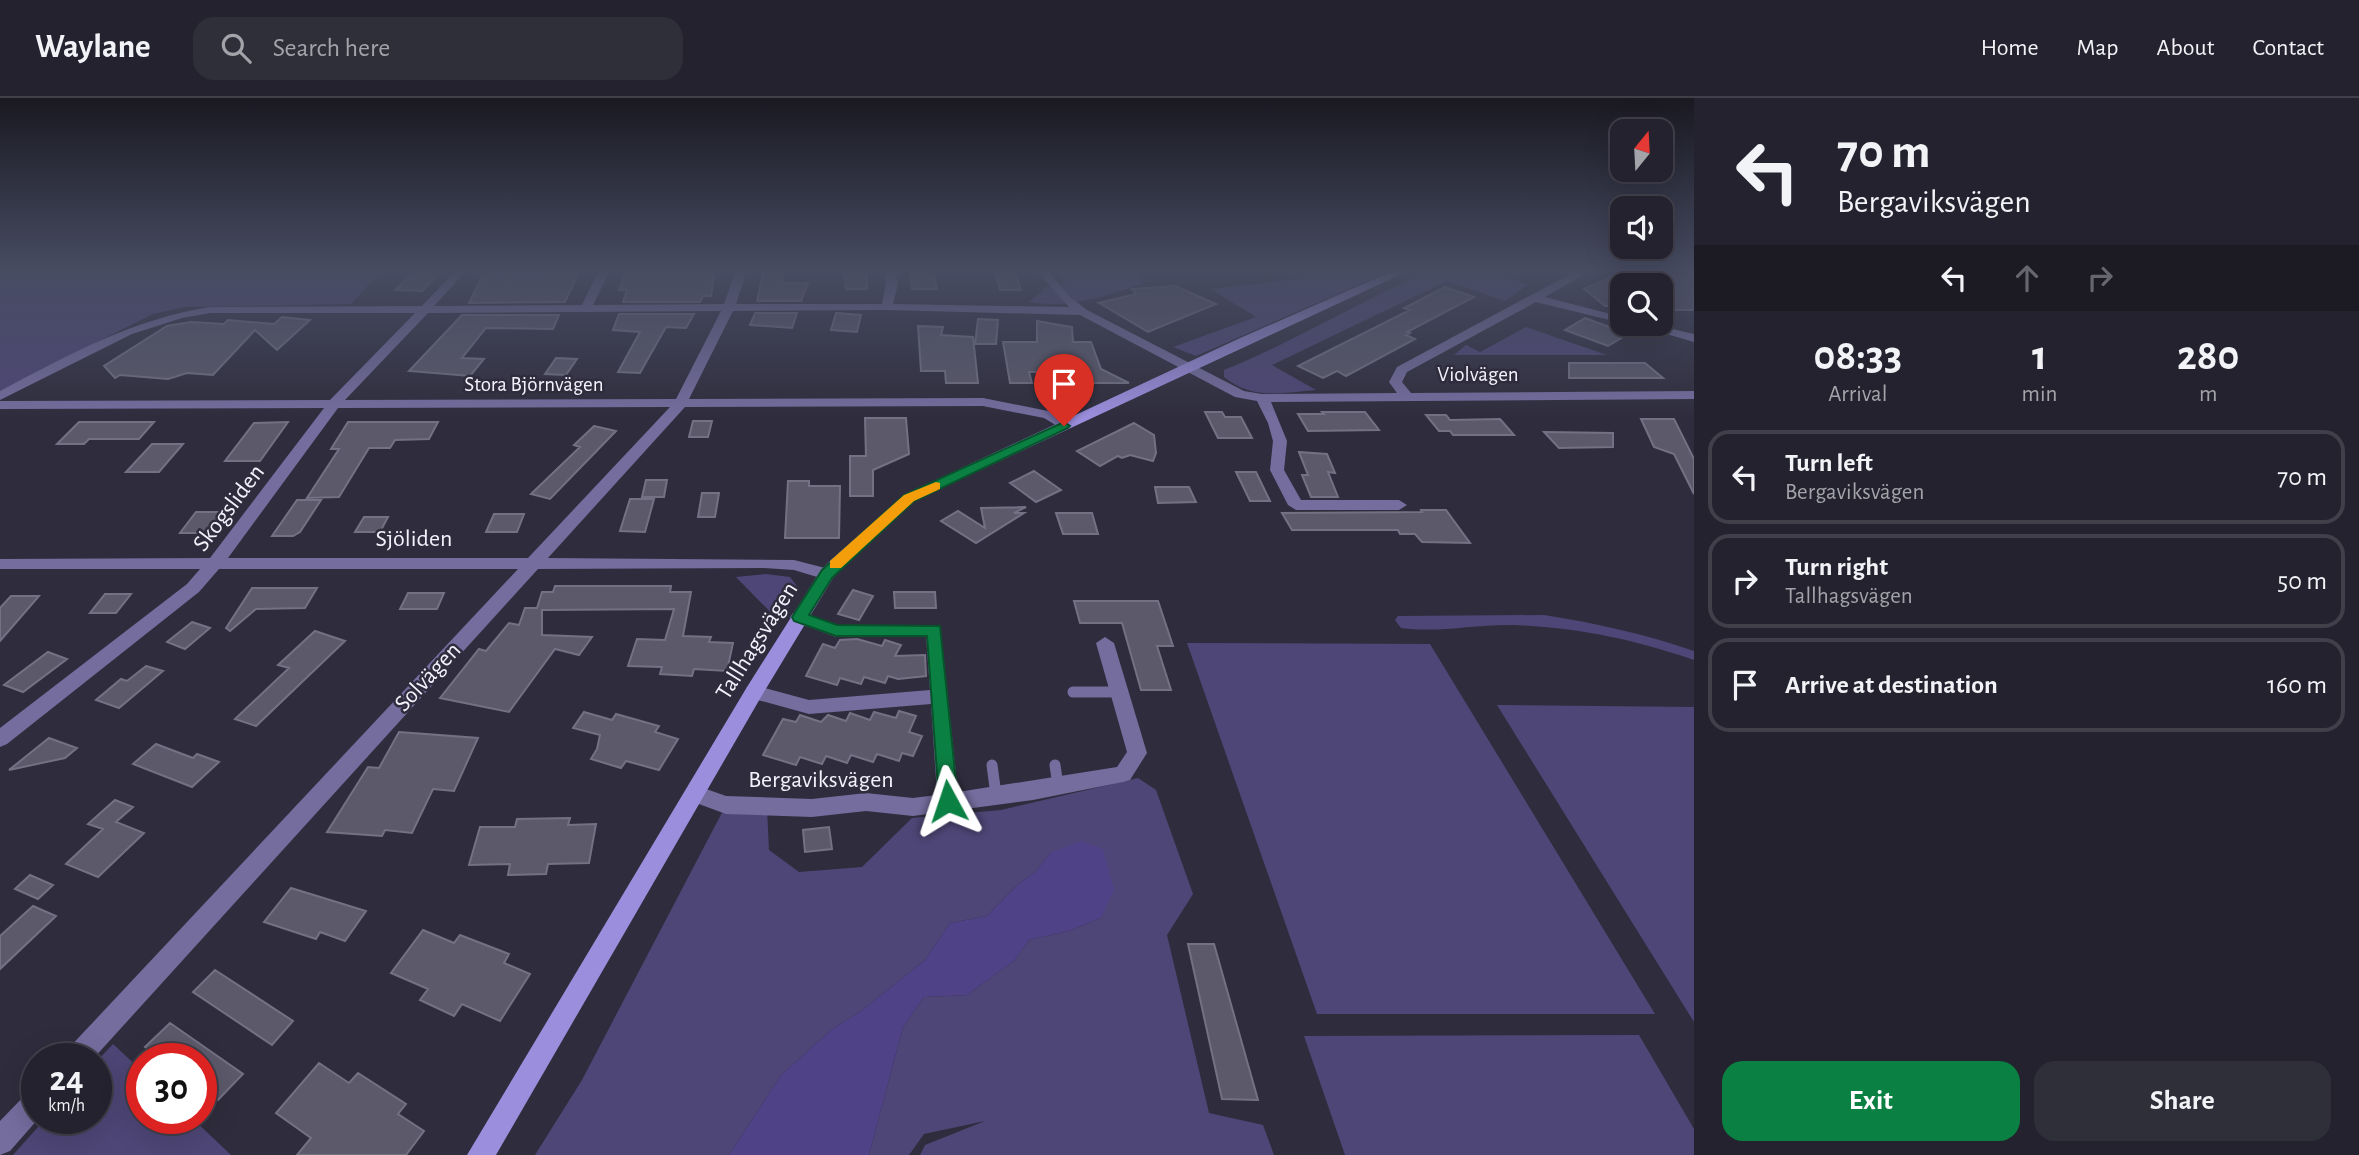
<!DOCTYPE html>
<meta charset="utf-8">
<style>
body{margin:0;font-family:"Alegreya Sans",sans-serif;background:#2f2f3a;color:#f1f3f6;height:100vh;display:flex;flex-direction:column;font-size:26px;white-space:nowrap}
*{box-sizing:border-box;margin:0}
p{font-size:23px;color:#a3a4aa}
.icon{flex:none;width:38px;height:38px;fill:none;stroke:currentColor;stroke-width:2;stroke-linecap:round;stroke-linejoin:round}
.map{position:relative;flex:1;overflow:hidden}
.side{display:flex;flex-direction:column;background:#23222e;width:665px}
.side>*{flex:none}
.hud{background:#23222e;color:#f1f3f6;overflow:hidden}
.needle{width:46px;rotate:18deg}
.tools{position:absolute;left:1610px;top:21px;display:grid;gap:14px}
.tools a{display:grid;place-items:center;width:63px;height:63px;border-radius:14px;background:#23222e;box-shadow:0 7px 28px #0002,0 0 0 2px #403f4a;font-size:35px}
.speed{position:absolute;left:21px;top:945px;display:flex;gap:14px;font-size:35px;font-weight:700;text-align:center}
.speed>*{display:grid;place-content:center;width:91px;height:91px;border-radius:50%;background:#23222e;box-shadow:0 7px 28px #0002,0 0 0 2px #403f4a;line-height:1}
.speed small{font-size:18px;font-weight:400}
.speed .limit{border:10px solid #d22;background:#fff;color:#111}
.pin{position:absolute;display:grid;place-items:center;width:60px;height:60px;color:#fff;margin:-72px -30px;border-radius:50% 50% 50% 0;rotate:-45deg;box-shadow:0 0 7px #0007}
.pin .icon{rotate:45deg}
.me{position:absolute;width:77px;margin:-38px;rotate:355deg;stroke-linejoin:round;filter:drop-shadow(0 0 5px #0008)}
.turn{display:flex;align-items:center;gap:24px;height:147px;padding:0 28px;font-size:32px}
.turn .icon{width:91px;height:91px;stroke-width:2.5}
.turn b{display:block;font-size:49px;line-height:60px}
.lanes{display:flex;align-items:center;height:66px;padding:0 28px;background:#0003;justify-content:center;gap:35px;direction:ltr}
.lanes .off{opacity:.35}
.eta{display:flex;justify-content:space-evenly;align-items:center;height:119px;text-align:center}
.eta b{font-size:42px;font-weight:600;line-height:49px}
.action{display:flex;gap:14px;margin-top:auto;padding:14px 28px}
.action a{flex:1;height:80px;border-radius:21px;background:#0b8043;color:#fff;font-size:28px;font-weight:600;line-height:80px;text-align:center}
.action a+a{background:#2f2f3a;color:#f1f3f6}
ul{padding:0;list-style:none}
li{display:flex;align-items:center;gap:21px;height:94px;margin:0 14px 10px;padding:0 14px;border:4px solid #403f4a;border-radius:21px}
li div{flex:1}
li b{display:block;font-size:26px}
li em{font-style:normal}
header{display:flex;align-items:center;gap:42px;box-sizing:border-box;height:98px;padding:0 35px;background:#23222e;border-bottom:2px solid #403f4a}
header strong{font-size:33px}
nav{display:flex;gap:38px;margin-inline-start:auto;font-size:24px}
.search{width:490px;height:63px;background:#2f2f3a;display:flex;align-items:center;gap:18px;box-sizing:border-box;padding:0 24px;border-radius:21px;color:#a3a4aa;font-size:26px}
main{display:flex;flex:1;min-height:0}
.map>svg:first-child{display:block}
.green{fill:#4e4676}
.water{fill:#504286}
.building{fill:#5b596a;stroke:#737183;stroke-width:2}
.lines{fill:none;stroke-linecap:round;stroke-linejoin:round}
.lane{stroke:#746d9e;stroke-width:11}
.street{fill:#746d9e;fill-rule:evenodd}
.secondary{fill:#9b8edd;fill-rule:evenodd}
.route{fill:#0b8043;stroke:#07532c;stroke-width:2}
.slow{fill:#f59e0b}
.labels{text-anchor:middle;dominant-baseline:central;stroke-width:5;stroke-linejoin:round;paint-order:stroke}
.far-street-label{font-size:21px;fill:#f3f2fc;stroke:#2f2d3d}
.street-label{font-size:24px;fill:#f3f2fc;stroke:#2f2d3d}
</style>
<header>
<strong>Waylane</strong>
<div class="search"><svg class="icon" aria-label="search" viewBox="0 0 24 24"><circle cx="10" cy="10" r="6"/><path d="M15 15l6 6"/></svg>Search here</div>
<nav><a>Home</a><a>Map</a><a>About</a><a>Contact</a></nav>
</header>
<main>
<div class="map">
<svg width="1694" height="1057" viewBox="0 0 1694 1057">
<rect width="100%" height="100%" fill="#2f2d3d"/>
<!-- green -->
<path class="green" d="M0,172H382L351,206L185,209L153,216L0,293Z
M1062,172H1135L1144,185C1106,198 1069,211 1029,204L1046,189L1065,185L1060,178Z
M1319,172H1392L1196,258L1173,249L1256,219L1211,191L1299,181Z
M1432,172H1490L1528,187L1505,203L1447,183L1272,267L1316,292C1282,295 1252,302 1224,279V272C1296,243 1361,202 1432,172Z
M1526,229L1607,257H1454L1466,247L1480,254Z
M1041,301H1090C1080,316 1062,315 1047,313Z
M766,476L790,479L799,491L780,524L736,479Z
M1544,517C1595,525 1645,536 1694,553V562C1633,541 1579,530 1514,527C1476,526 1439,535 1401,530L1395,522L1398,518Z
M1187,545L1430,546L1655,916H1317Z
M1497,607L1694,609V924Z
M1138,680L1156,692L1193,796L1167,837L1209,1015L1263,1027L1274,1057H920L925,1047L985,1023L924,1036L909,1057H869L903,929L924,899L967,897L1015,862L1029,842L1069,833L1101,820L1051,754L1035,774L1017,787L987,818L950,825L925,862L861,913L831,932L781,977L729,1057H535L582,982L726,707L767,710L769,752L799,774L862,769L912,720L1001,712Z
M1639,937L1694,1031V1057H1345L1304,938Z
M113,946L142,973V1020H192L231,1057H13L46,1020H96V964Z"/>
<!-- water -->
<path class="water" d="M1082,743L1103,751L1114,792L1101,820L1069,833L1029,842L1015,862L967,897L924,899L903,929L869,1057H729L781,977L831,932L861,913L925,862L950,825L987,818L1017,787L1035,774L1051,754Z"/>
<!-- building -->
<path class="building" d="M416,172L441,174L422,193L395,192Z
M485,172L514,174L580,172L565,204L469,205Z
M627,172H715L711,198H703L700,204H623L627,192H619Z
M764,172H783L782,185H808L801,203H757Z
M844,172H867V191H846Z
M910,172H933L937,191H912Z
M995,172H1015L1021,192H1000Z
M1622,174V208H1605L1584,191Z
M1661,177H1694V212H1661Z
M1175,188L1216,206L1148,234L1099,205L1136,196L1132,191Z
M1445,189L1474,199L1407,234L1410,235L1406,237L1415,241L1346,278L1337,273L1323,280L1298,268L1410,212L1404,210Z
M755,215H797L792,230L750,227Z
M836,215L861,217L857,234L831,232Z
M619,216H694L686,230L666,229L640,275L618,274L640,234L613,232Z
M462,217H559L553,231L486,230L462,260L484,261L470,278L409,273Z
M282,219L310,222L277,252L255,232L213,277L187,275L168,281L120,277L115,280L104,268L167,228L191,224L224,226L228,222L274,226Z
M1585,220L1628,236L1608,248L1565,232Z
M978,221L998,222L996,246H975Z
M1037,223L1072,229L1073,244H1091L1101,271L1129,285H1067L1065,274H1029L1032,285H1010L1003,244H1037Z
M918,228L943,229L941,237L973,239L978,285H946L945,273H921Z
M556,260L577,261L566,277L545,276Z
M1569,265H1645L1663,280H1569Z
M1205,314H1222L1225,319H1241L1252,340H1218Z
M1322,314H1365L1379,332L1308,333L1298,316H1324Z
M1426,317H1446L1450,322L1500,321L1514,337H1453L1450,333H1439Z
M865,320H906L909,356L873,372V398H850V358H866Z
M1641,321H1674L1694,361V396L1674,356L1654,349Z
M693,323H712L708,339H689Z
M79,324H154L139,341H89L84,346H57Z
M288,324L260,363H225L254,325Z
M348,324H438L429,341L395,342L390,350H369L339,399L307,400L339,351H331Z
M1134,325L1154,337L1156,355L1153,363L1130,357L1122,360L1118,358L1100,368L1077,353Z
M594,328L616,333L550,401L531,396L580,349L574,347Z
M1544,334L1613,335V349L1559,350Z
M152,346H183L159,374H126Z
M1299,354L1327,356L1335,375L1328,374L1338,399H1311L1302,377H1308Z
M1034,373L1061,392L1036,404L1010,385Z
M1236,374H1256L1270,403H1250Z
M646,382H667L664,399H642Z
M788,383H809V388H840L839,440H785Z
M1155,389H1189L1196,404L1158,405Z
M702,395H719L715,419H698Z
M630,401H654L645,434L620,433Z
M297,402H321L300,434L293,438H272Z
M1026,409L1014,415H1024L976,445L941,423L958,413L985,430L981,410Z
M1421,412H1446L1470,445L1422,444L1415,436H1400L1398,432H1292L1282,415L1422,414Z
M196,414H223L207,435H180Z
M1056,415H1092L1098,436H1063Z
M494,416H524L517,434H486Z
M364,419H388L380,434H355Z
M555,488H671L670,494H691L683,538L711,539L709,544L733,545L727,573L694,571L692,578L660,576L662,569L628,568L637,541L665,542L674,511L542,512V537L592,539L579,557L555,551L509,614L440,600L479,551L486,553L509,525L519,527L525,510H537L542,494H553Z
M252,490H317L305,510L256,511L230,533L226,530Z
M853,492L873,498L859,522L838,516Z
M894,494H935L936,510H895Z
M408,495H444L437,511H400Z
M105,496H131L116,515H90Z
M11,498H39L0,543V510Z
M1074,503H1158L1173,548H1157L1171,592H1141L1122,525H1080Z
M192,524L210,530L185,551L167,544Z
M315,533L345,543L256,628L235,621L289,570L278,567Z
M857,541L882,548L885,542L901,547L895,558L925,557L926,578L898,581L888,578L885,585L864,579L861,586L840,580L837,587L806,578L823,546L835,550L840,542Z
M48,554L67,561L23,594L4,587Z
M146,568L163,573L119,610L96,602L121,581L127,583Z
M899,613L916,618L909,634L922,638L913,658L902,655L899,663L877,656L873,664L851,657L847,665L826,658L822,666L800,659L796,667L763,657L783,621L796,624L800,617L821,624L828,617L846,623L850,615L870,622L874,614L896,620Z
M584,614L612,622L616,616L659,628L655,634L678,641L659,672L626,663L621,670L591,661L597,651L600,637L573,630Z
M399,634L478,640L454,693L433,691L412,735L385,732L382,738L327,734L368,669L379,670Z
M49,640L77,650L65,660L9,672Z
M156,646L193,660L197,656L219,664L192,689L133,666Z
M115,702L133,709L116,724L144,735L98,779L66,766L103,731L88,726Z
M570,720L568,727L596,726L589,765L548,766L546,776L508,777L510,766L469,767L480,729H515L517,721Z
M829,729L832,751L805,754L803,732Z
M30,777L53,787L38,801L15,791Z
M291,790L366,813L345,843L320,834L316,841L264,824Z
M33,808L56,818L0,871V838Z
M423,832L454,845L460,837L509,856L504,865L530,876L500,923L462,906L454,918L420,902L428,891L391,875Z
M1188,846H1214L1258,1002L1222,1001Z
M215,872L293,923L272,947L193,894Z
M170,925L243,976L218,1002L201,990V961H161L145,949Z
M319,965L349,985L358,975L406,1006L398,1016L424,1033L406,1057H297L311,1040L276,1015Z"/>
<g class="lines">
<!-- lane -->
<path class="lane" d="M1073,594H1120
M992,667L996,697
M1055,667L1058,688"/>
<!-- street -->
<path class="street" d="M456,172H467L434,208L582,207L599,172H610L593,207L724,206L736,172H747L736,206H882L886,186L884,172H895L898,186L893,206L1069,209L1036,172H1047L1070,199L1087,212L1244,293L1262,296L1397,295L1389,284L1397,269L1578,172H1592L1545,199L1622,219V225L1536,204L1407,274L1402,284L1411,295L1694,293V301L1271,304L1287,343L1284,372L1301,402H1399L1407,407L1399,412H1296L1288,407L1270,372L1273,343L1268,325L1257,303L1235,299L1080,217L887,212L733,213L689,301L983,300L1053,314L1071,328L1064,332L1044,320L983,308L685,309L548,460L794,462L833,472L835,476L833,480L827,482L794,472L764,470L538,471L93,961H63L67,952L518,471H219L199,494L7,646L0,649V630L187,486L200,471H0V461L210,460L324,310L0,311V303L330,302L415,215H210L182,220L132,236L0,302V293C68,257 133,221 210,209L422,208ZM721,213L676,301L345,302L428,215ZM670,309L528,460H228L338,310Z
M1632,226H1651L1694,236V244Z
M799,513L837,527L940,528L958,694L1117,669L1127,654L1096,545L1105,539L1114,545L1147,655L1130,682L1123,684L1033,702L913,718L866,713L812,719L726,716L688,702L685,696L688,690L695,687L726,698L812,701L866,695L913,700L937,697L931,606L809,616L747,599L745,594L747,589L754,587L809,602L930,592L926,538L836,539L793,523L790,519L793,515Z
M37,990V1020H39L10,1053L0,1057V1023L28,994Z"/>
<!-- secondary -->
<path class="secondary" d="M1395,172H1410L914,403L843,470L833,480L761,599L496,1057H467L747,589L821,472L831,462L904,397L1238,241Z"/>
</g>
<!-- sky -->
<linearGradient id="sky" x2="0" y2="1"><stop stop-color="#1a1922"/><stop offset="0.54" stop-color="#474c62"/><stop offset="1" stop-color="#474c62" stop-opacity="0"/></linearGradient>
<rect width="1694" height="320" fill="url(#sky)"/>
<!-- route -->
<path class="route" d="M1064,324L1070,328L1068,330L914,403L832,480L809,517L837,527L940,528L958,703L955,709H941L939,703L927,538H836L794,523L792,519L822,472L904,397Z"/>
<!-- slow -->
<path class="slow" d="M936,384L940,385V391L914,403L841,470H830V463L904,397Z"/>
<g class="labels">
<!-- far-street labels -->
<g class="far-street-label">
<text x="1478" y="276">Violvägen</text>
<text x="534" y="286">Stora Björnvägen</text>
</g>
<!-- street labels -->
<g class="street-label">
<text transform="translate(229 410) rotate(-53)">Skogsliden</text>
<text x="414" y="441">Sjöliden</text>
<text transform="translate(757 543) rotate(-58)">Tallhagsvägen</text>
<text transform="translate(428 579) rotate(-47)">Solvägen</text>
<text x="821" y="682">Bergaviksvägen</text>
</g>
</g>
</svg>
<div class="tools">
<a><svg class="needle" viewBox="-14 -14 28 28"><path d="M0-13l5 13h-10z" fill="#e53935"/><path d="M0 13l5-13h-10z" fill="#a3a4aa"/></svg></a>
<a><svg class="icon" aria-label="sound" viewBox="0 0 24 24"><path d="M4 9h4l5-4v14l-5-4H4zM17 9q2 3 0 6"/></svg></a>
<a><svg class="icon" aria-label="search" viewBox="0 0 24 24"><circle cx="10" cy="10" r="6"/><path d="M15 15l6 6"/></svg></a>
</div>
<div class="speed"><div>24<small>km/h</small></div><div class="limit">30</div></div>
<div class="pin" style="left:1064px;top:328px;background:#d93025"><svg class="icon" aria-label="arrive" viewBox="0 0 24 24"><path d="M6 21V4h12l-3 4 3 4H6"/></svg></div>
<svg class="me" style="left:948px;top:703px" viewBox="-20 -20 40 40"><path d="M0-17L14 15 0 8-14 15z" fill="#0b8043" stroke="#fff" stroke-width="4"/></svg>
</div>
<section class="side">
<div class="hud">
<div class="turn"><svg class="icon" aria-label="left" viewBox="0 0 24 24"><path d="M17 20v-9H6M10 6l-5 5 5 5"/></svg><div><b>70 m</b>Bergaviksvägen</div></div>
<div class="lanes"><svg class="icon" aria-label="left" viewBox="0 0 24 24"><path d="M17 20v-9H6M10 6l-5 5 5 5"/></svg><svg class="icon off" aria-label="ahead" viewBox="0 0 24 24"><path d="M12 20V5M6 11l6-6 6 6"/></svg><svg class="icon off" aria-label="right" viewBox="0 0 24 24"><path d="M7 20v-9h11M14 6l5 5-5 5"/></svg></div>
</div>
<div class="eta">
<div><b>08:33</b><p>Arrival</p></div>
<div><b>1</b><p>min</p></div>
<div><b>280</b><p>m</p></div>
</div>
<ul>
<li><svg class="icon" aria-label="left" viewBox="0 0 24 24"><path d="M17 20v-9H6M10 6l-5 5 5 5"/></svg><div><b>Turn left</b><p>Bergaviksvägen</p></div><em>70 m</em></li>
<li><svg class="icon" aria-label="right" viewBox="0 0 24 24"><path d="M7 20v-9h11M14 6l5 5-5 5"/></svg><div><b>Turn right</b><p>Tallhagsvägen</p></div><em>50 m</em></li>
<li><svg class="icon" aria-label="arrive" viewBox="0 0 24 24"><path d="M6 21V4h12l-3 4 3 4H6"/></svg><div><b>Arrive at destination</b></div><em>160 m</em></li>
</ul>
<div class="action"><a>Exit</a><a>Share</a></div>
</section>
</main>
